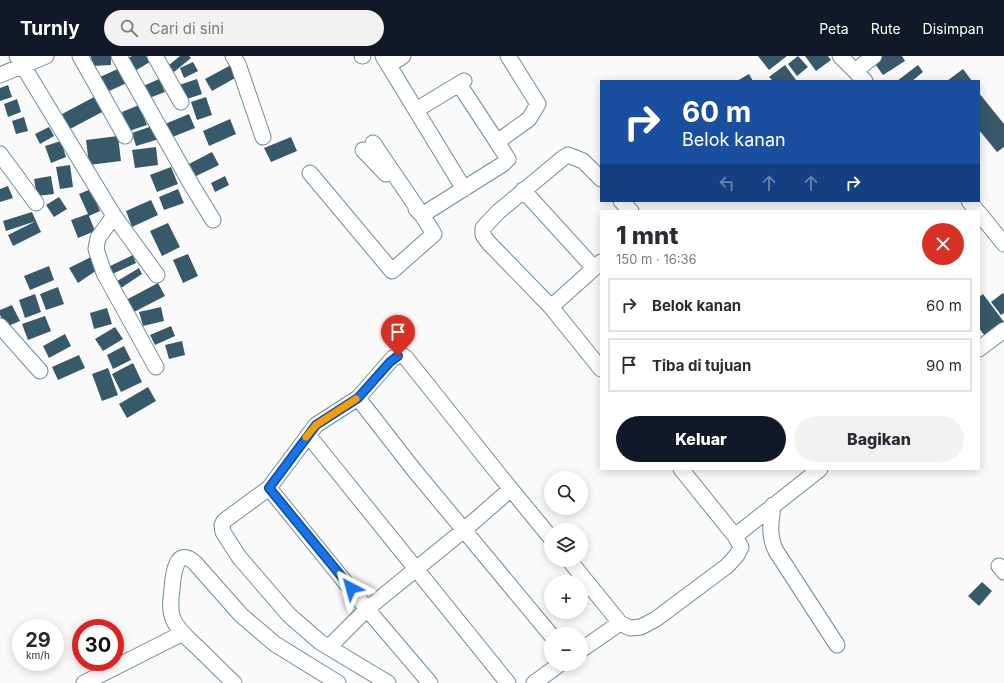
<!DOCTYPE html>
<html lang="id">
<meta charset="utf-8">
<style>
body{margin:0;font-family:Inter,sans-serif;background:#f2f2f3;color:#2b2b33;height:100vh;display:flex;flex-direction:column;font-size:15px;white-space:nowrap}
*{box-sizing:border-box;margin:0}
p{font-size:13px;color:#7c7c81}
.icon{flex:none;width:22px;height:22px;fill:none;stroke:currentColor;stroke-width:2;stroke-linecap:round;stroke-linejoin:round}
.map{position:relative;flex:1;overflow:hidden}
.details{position:absolute;left:600px;top:154px;width:380px;height:260px;display:flex;flex-direction:column;background:#fff;border-radius:0px;box-shadow:0 2px 10px #0003}
.details>*{flex:none}
.hud{position:absolute;left:600px;top:24px;width:380px;height:122px;border-radius:0px;box-shadow:0 2px 10px #0003;background:#1a4fa0;color:#fff;overflow:hidden}
.fabs{position:absolute;left:544px;top:415px;display:grid;gap:8px}
.fabs a{display:grid;place-items:center;width:44px;height:44px;border-radius:50%;background:#fff;box-shadow:0 2px 10px #0003;font-size:20px}
.speed{position:absolute;left:12px;top:563px;display:flex;gap:8px;font-size:20px;font-weight:700;text-align:center}
.speed>*{display:grid;place-content:center;width:52px;height:52px;border-radius:50%;background:#fff;box-shadow:0 2px 10px #0003;line-height:1}
.speed small{font-size:10px;font-weight:400}
.speed .limit{border:6px solid #d22;background:#fff;color:#111}
.pin{position:absolute;display:grid;place-items:center;width:34px;height:34px;color:#fff;margin:-41px -17px;border-radius:50% 50% 50% 0;rotate:-45deg;box-shadow:0 0 4px #0007}
.pin .icon{rotate:45deg}
.me{position:absolute;width:44px;margin:-22px;rotate:321deg;stroke-linejoin:round;filter:drop-shadow(0 0 3px #0008)}
.turn{display:flex;align-items:center;gap:14px;height:84px;padding:0 16px;font-size:18px}
.turn .icon{width:52px;height:52px;stroke-width:2.5}
.turn b{display:block;font-size:28px;line-height:34px}
.lanes{display:flex;align-items:center;height:38px;padding:0 16px;background:#0003;justify-content:center;gap:20px;direction:ltr}
.lanes .off{opacity:.35}
.round{display:grid;place-items:center;flex:none;width:42px;height:42px;border-radius:21px;background:#f2f2f3}
.overview{display:flex;align-items:center;justify-content:space-between;height:68px;padding:0 16px}
h1{font-size:24px;font-weight:800;line-height:30px}
.action{display:flex;gap:8px;margin-top:auto;padding:8px 16px}
.action a{flex:1;height:46px;border-radius:24px;background:#111827;color:#fff;font-size:16px;font-weight:800;line-height:46px;text-align:center}
.action a+a{background:#f2f2f3;color:#2b2b33}
ul{padding:0;list-style:none}
li{display:flex;align-items:center;gap:12px;height:54px;margin:0 8px 6px;padding:0 8px;border:2px solid #e1e1e2;border-radius:0px}
li div{flex:1}
li b{display:block;font-size:15px}
li em{font-style:normal}
header{display:flex;align-items:center;gap:24px;box-sizing:border-box;height:56px;padding:0 20px;background:#111827;color:#fff}
header strong{font-size:19px}
nav{display:flex;gap:22px;margin-inline-start:auto;font-size:14px}
.search{width:280px;height:36px;background:#f2f2f3;display:flex;align-items:center;gap:10px;box-sizing:border-box;padding:0 14px;border-radius:22px;color:#7c7c81;font-size:15px}
.map>svg:first-child{display:block}
.building{fill:#38596a}
.lines{fill:none;stroke-linecap:round;stroke-linejoin:round}
.minor-casing{stroke:#6b8da0;stroke-width:17}
.minor{stroke:#fff;stroke-width:15}
.route-casing{stroke:#114b97;stroke-width:10}
.route{stroke:#1a73e8;stroke-width:7}
.slow{stroke:#f59e0b;stroke-width:7}
</style>
<header>
<strong>Turnly</strong>
<div class="search"><svg class="icon" aria-label="search" viewBox="0 0 24 24"><circle cx="10" cy="10" r="6"/><path d="M15 15l6 6"/></svg>Cari di sini</div>
<nav><a>Peta</a><a>Rute</a><a>Disimpan</a></nav>
</header>
<div class="map">
<svg width="1004" height="627" viewBox="0 0 1004 627">
<rect width="100%" height="100%" fill="#fafafa"/>
<!-- building -->
<path class="building" d="M91,0H111V9L92,10Z
M132,0H146L150,6L133,16L126,3Z
M180,0H189L191,2L174,16L169,9Z
M758,0H787L769,14Z
M798,0L808,11L797,20L788,8Z
M805,0H828L831,4L816,15Z
M881,0H902L905,5L883,19L873,5Z
M193,6L198,15L184,22L180,12Z
M231,9L237,21L212,35L205,23Z
M785,9L796,24L794,25H773L769,21Z
M918,9L923,16L912,25H897Z
M122,11L129,26L107,36L100,21Z
M963,13L972,25H947Z
M749,18L753,25H737Z
M159,23L165,36L144,44L139,32Z
M197,23L202,38L184,44L179,29Z
M8,29L12,41L0,45V32Z
M979,37L1004,68V91L997,96L979,74Z
M98,39L106,54L70,73L62,58Z
M206,41L212,59L197,64L191,46Z
M17,43L21,56L8,61L4,48Z
M139,49L147,69L129,75L122,56Z
M189,58L195,72L170,82L165,68Z
M24,61L28,75L16,78L12,65Z
M230,63L236,78L209,90L203,75Z
M155,69L159,83L136,90L132,77Z
M49,71L54,80L40,88L35,78Z
M118,80L121,105L89,109L86,84Z
M291,81L297,95L271,106L264,92Z
M61,85L66,101L51,107L45,90Z
M156,91L158,109L135,112L132,94Z
M212,96L219,109L192,122L185,110Z
M70,109L73,131L60,133L56,111Z
M171,111L178,128L157,136L150,119Z
M51,120L54,138L37,140L34,123Z
M225,120L229,129L215,136L211,127Z
M8,130L13,142L0,146V133Z
M91,133L100,155L89,160L95,175L78,182L71,164L88,158L79,138Z
M178,133L184,147L164,154L159,141Z
M59,141L67,153L54,161L46,149Z
M151,144L158,159L132,171L126,155Z
M32,156L41,176L13,190L8,179L36,165L6,175L3,165Z
M168,167L180,191L162,200L150,175Z
M188,198L198,220L183,227L173,204Z
M133,199L136,207L108,220L104,213Z
M93,200L100,212L78,227L69,212Z
M49,210L54,224L30,234L24,220Z
M139,212L142,218L118,234L114,227Z
M158,227L165,240L132,257L126,244Z
M58,231L64,248L46,254L40,238Z
M1003,237L1004,239V257L1001,259L991,246Z
M35,238L41,256L25,262L19,244Z
M983,238L1004,266V270L987,283L979,272V241Z
M12,249L20,265L6,271L0,259V254Z
M161,251L164,265L143,270L139,256Z
M107,252L112,268L94,273L90,257Z
M45,260L51,275L28,284L22,268Z
M171,270L175,280L155,289L150,279Z
M115,271L123,283L103,295L95,283Z
M65,278L71,290L49,302L43,290Z
M182,285L185,299L169,303L165,289Z
M124,290L131,304L113,313L107,299Z
M79,299L85,312L58,324L52,311Z
M133,307L142,326L121,336L112,318Z
M108,312L118,339L102,345L92,318Z
M148,331L156,345L127,362L119,348Z
M982,526L992,535L979,550L968,540Z"/>
<g class="lines">
<!-- minor casing -->
<g class="minor-casing">
<path id="minor" d="M17,0L114,160L98,182L96,193L104,217L156,311
M80,0L125,80
M119,0L191,128L213,164
M155,0L181,46
M233,0L238,8L263,81
M362,0H363
M383,0L464,133
M840,0L865,25
M389,9L403,0
M855,15L874,0
M0,19L46,0
M459,28L497,86
M416,54L464,25
M373,87L422,159L503,108L508,103L497,86L529,63L538,48L508,0
M363,94L386,118
M0,98L36,147
M310,117L392,215L434,178L422,159L416,153
M601,123L583,105L568,99L563,102L498,156L483,172V179L488,186L551,251L601,313
M523,134L594,212
M621,145L631,155
M969,145L977,155
M979,157L1004,188
M114,160L157,219
M551,251L601,206
M0,270L40,315
M979,293L1004,274
M358,342L414,414L551,579
M308,379L508,627
M681,413L735,480
M269,432L367,553L430,627
M773,449C771,466 768,479 776,495L837,589
M569,504L620,567
M999,510L1004,516
M329,591L367,553L464,474L511,433
M581,594L620,567L630,572L641,571L656,563L727,510L737,499L741,491L735,480L820,413
M84,627L183,577
M234,627C222,616 211,604 199,593C190,584 178,575 173,563C169,553 171,543 172,533C173,519 176,489 195,507L241,559L275,588L338,627
M388,627L320,586L289,559L239,501L223,476L222,469L224,465L269,432L316,369L358,342L393,302L398,300L402,299L406,302L501,421L551,482
M534,627L560,608"/>
</g>
<!-- minor -->
<use href="#minor" class="minor"/>
</g>
<g class="lines">
<!-- route casing -->
<g class="route-casing">
<path id="route" d="M351,532L269,432L316,369L358,342L390,306L398,300"/>
</g>
<!-- route -->
<use href="#route" class="route"/>
<!-- slow -->
<path class="slow" d="M306,381L316,369L356,343"/>
</g>
</svg>
<div class="fabs">
<a><svg class="icon" aria-label="search" viewBox="0 0 24 24"><circle cx="10" cy="10" r="6"/><path d="M15 15l6 6"/></svg></a>
<a><svg class="icon" aria-label="layers" viewBox="0 0 24 24"><path d="M12 4l9 5-9 5-9-5zM3 14l9 5 9-5"/></svg></a>
<a>+</a>
<a>−</a>
</div>
<div class="speed"><div>29<small>km/h</small></div><div class="limit">30</div></div>
<div class="pin" style="left:398px;top:300px;background:#d93025"><svg class="icon" aria-label="arrive" viewBox="0 0 24 24"><path d="M6 21V4h12l-3 4 3 4H6"/></svg></div>
<svg class="me" style="left:351px;top:532px" viewBox="-20 -20 40 40"><path d="M0-17L14 15 0 8-14 15z" fill="#1a73e8" stroke="#fff" stroke-width="4"/></svg>
<div class="hud">
<div class="turn"><svg class="icon" aria-label="right" viewBox="0 0 24 24"><path d="M7 20v-9h11M14 6l5 5-5 5"/></svg><div><b>60 m</b>Belok kanan</div></div>
<div class="lanes"><svg class="icon off" aria-label="left" viewBox="0 0 24 24"><path d="M17 20v-9H6M10 6l-5 5 5 5"/></svg><svg class="icon off" aria-label="ahead" viewBox="0 0 24 24"><path d="M12 20V5M6 11l6-6 6 6"/></svg><svg class="icon off" aria-label="ahead" viewBox="0 0 24 24"><path d="M12 20V5M6 11l6-6 6 6"/></svg><svg class="icon" aria-label="right" viewBox="0 0 24 24"><path d="M7 20v-9h11M14 6l5 5-5 5"/></svg></div>
</div>
<section class="details">
<div class="overview"><div><h1>1 mnt</h1><p>150 m · 16:36</p></div><a class="round" style="background:#d93025;color:#fff"><svg class="icon" aria-label="close" viewBox="0 0 24 24"><path d="M6 6l12 12M18 6L6 18"/></svg></a></div>
<ul>
<li><svg class="icon" aria-label="right" viewBox="0 0 24 24"><path d="M7 20v-9h11M14 6l5 5-5 5"/></svg><div><b>Belok kanan</b></div><em>60 m</em></li>
<li><svg class="icon" aria-label="arrive" viewBox="0 0 24 24"><path d="M6 21V4h12l-3 4 3 4H6"/></svg><div><b>Tiba di tujuan</b></div><em>90 m</em></li>
</ul>
<div class="action"><a>Keluar</a><a>Bagikan</a></div>
</section>
</div>
